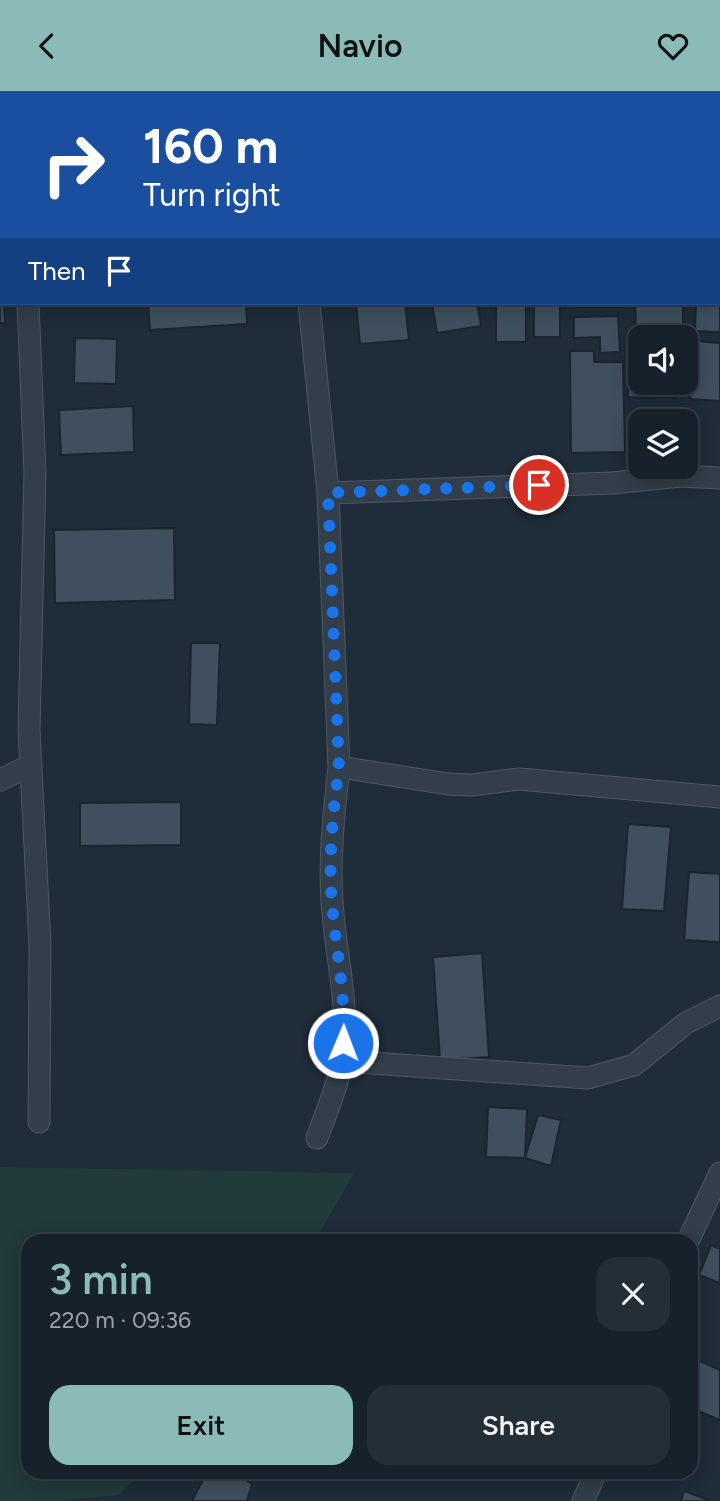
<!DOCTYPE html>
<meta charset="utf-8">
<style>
body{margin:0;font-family:Figtree,sans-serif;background:#242e37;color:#f1f3f6;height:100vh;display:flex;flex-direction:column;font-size:26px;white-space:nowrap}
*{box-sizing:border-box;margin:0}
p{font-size:23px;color:#9ea3a9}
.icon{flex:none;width:38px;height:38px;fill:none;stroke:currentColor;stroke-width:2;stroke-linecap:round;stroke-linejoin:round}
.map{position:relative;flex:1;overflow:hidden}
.drawer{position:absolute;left:21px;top:1143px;width:677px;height:245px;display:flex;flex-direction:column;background:#17212b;border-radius:21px;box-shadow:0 4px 18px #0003,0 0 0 2px #363e47}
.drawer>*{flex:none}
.hud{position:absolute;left:0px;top:0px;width:721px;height:214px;box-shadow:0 4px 18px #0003,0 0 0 2px #363e47;background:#1a4fa0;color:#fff;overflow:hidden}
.tools{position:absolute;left:628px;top:234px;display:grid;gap:14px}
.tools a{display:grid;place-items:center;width:70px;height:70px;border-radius:14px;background:#17212b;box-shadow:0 4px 18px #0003,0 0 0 2px #363e47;font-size:35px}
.pin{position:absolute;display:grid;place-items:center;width:60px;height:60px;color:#fff;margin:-30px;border:4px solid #fff;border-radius:50%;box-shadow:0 2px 7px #0007}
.me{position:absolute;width:77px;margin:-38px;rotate:1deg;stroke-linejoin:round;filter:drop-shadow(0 0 5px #0008)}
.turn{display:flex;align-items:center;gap:24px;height:147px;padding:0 28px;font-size:32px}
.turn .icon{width:91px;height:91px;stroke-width:2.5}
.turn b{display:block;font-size:49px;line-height:60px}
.then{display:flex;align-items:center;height:66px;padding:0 28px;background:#0003;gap:14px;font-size:26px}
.round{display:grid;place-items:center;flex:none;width:74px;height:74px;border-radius:21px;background:#242e37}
.head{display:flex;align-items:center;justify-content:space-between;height:119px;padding:0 28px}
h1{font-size:42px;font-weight:600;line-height:52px;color:#8bbbb9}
.button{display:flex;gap:14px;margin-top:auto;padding:14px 28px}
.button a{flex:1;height:80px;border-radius:21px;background:#8bbbb9;color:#111;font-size:28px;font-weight:600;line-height:80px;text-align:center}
.button a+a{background:#242e37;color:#f1f3f6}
header{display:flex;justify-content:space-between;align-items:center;height:91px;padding:0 28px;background:#8bbbb9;color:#111;font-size:32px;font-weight:600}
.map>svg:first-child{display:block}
.green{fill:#213a3a}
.building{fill:#3f4f5e;stroke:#1a2530;stroke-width:2}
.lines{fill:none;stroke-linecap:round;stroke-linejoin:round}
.street-casing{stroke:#4d5964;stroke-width:23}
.street{stroke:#323e4a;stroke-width:21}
.route{stroke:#1a73e8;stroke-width:12;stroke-dasharray:0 21.6}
</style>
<header><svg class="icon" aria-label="back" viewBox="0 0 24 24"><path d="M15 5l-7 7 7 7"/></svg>Navio<svg class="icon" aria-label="heart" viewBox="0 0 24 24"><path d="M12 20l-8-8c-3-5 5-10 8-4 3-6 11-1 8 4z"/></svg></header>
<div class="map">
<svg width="720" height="1410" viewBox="0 0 720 1410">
<rect width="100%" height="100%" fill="#1f2c39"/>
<!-- green -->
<path class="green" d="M0,1076L354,1082L315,1150H28V1381H141L119,1404L60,1410H0Z"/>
<!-- building -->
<path class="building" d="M0,180H2L5,232H0Z
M720,187V241L695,240L696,212H719Z
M148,212H246L247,233L150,239Z
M356,212H405L409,249L360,253Z
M432,212H477L481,235L437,242Z
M496,212H526V251H496Z
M534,212H560V246H534Z
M578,212H624V216H577Z
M635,212H683V237H636Z
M618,225L620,261L600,262V246L574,247V226Z
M75,247L117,248L116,293L74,292Z
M629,249L640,250V292H676V307L628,306Z
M695,250L720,252V310L690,308Z
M570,260H594V271H623L625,361L571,362Z
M133,315L134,361L61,364L59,319Z
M174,437L175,509L55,512L54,439Z
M191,552H220L217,634L189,633Z
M181,711V754L80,755V712Z
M628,733L671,736L664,820L622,818Z
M689,781L720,783V851L684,849Z
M482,862L489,966L440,969L433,866Z
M488,1016L527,1018L525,1067L486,1066Z
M538,1024L561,1029L551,1075L525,1067Z
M711,1154L720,1158V1192L699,1184Z
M691,1266L720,1279V1329L691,1317Z
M207,1381H232L252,1393L247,1410H192Z
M684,1400L711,1410H681Z"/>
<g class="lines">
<!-- street casing -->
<g class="street-casing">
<path id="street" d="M29,0V2
M273,0V2
M0,88L2,87
M719,90H720
M28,212L35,382L29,639L40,853L39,1031
M309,212L328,402L339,676C334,720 329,766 332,810C335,864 351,916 342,971C337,997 326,1022 317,1047
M328,402L612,392L681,385L720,387
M339,676L448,693L472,694L519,688L720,706
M0,689L31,674
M342,970L588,987L634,974L686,932L720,915
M688,1150L720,1082
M583,1410L596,1381"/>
</g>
<!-- street -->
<use href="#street" class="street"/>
</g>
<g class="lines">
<!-- route -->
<path class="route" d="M343,952C346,904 336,859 332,812C328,767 333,721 339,676L328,402L539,394"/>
</g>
</svg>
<div class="tools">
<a><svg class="icon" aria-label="sound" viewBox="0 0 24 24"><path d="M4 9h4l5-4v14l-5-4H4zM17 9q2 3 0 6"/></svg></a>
<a><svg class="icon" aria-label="layers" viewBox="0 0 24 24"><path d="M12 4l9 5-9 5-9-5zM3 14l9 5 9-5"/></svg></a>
</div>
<div class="pin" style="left:539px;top:394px;background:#d93025"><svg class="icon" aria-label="arrive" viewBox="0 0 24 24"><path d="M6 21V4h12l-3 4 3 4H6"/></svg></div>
<svg class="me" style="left:343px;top:952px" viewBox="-20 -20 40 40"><circle r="17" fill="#1a73e8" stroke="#fff" stroke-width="3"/><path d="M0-11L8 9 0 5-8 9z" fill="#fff"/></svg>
<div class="hud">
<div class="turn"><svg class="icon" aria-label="right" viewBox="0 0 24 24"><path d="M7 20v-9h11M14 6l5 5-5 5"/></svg><div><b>160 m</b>Turn right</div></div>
<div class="then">Then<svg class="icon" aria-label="arrive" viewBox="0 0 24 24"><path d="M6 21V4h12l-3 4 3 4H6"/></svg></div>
</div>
<section class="drawer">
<div class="head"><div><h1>3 min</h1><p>220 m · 09:36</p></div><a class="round"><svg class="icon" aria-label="close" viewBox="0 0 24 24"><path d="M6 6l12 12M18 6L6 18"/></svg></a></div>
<div class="button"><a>Exit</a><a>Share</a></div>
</section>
</div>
